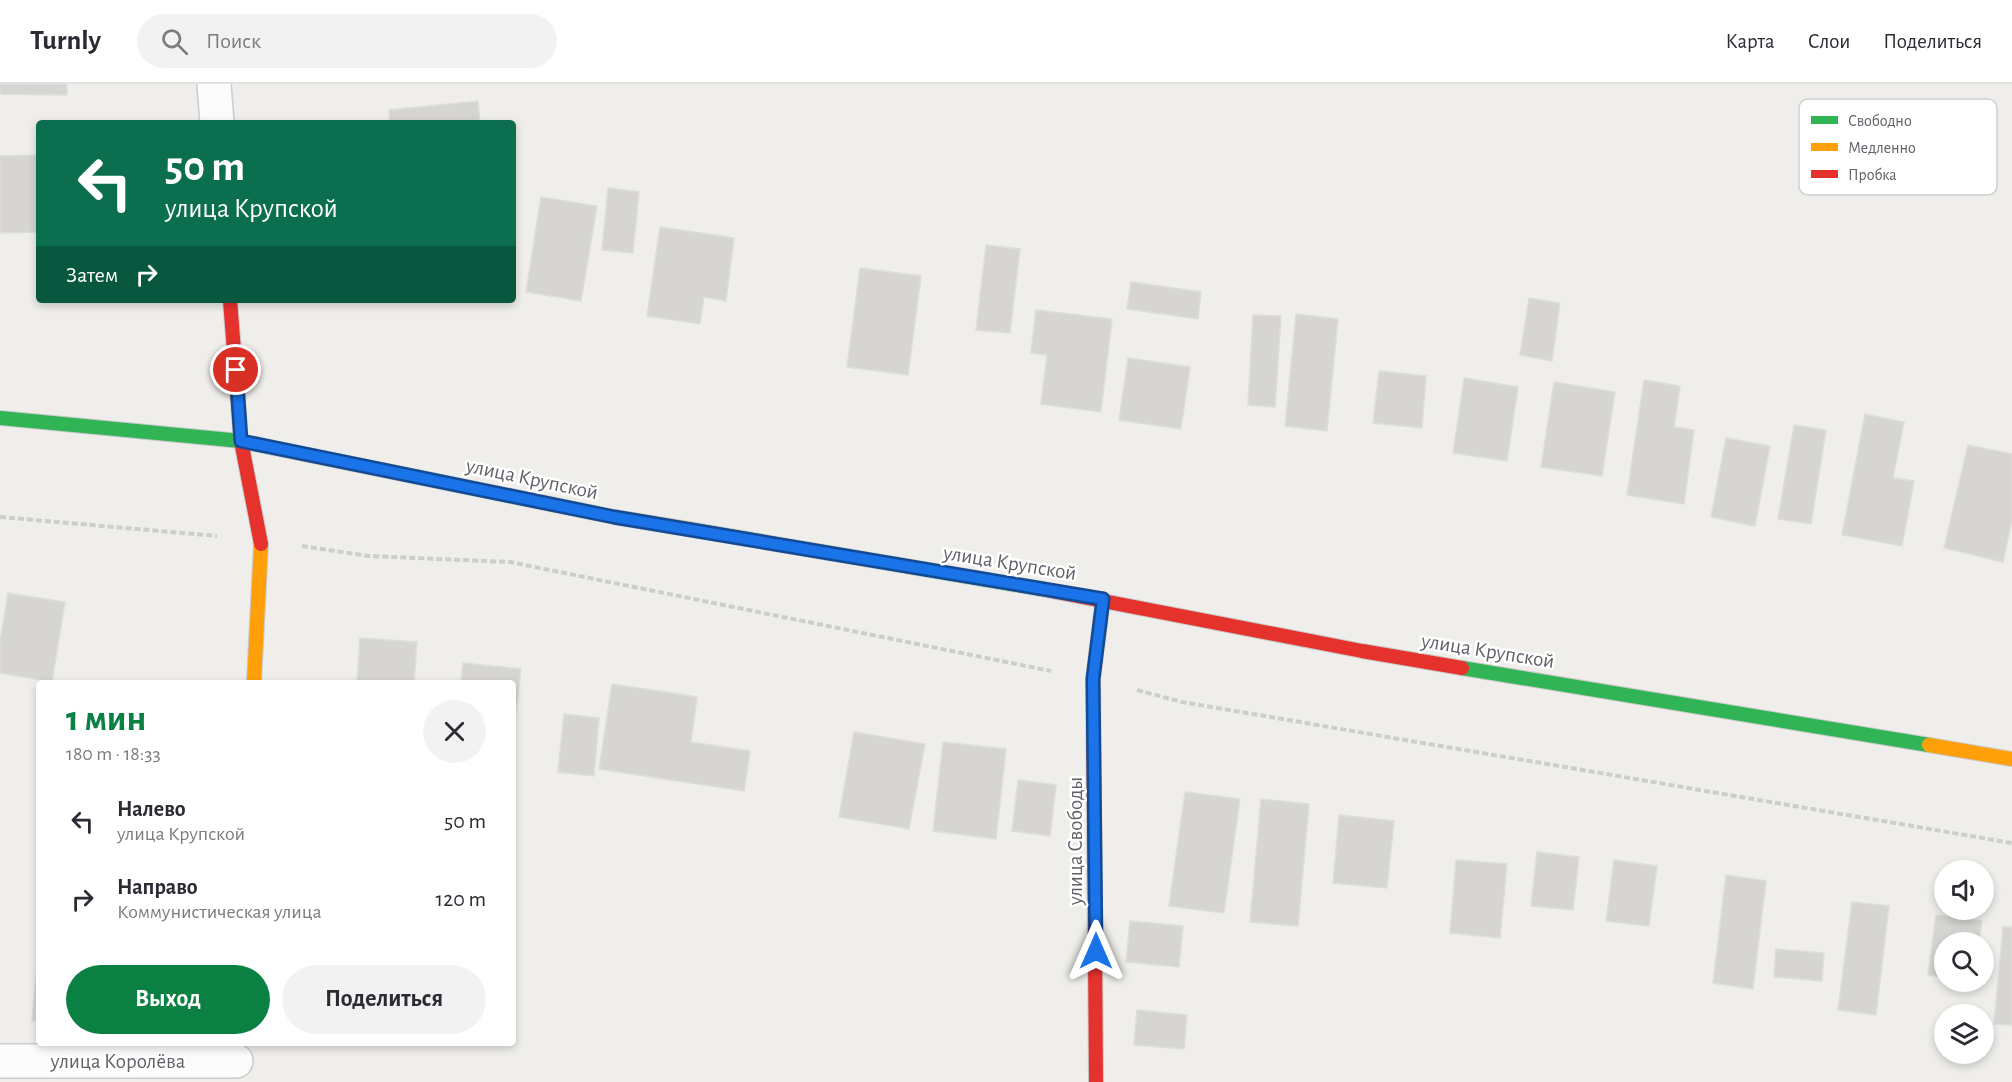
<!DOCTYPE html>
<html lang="ru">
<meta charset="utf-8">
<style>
body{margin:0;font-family:"Alegreya Sans",sans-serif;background:#f2f2f3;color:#2b2b33;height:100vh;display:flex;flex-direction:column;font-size:22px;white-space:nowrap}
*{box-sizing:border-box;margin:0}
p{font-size:20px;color:#7c7c81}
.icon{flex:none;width:33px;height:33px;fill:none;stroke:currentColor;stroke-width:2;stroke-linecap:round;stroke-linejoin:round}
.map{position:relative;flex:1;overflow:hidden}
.side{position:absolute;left:36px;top:596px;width:480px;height:366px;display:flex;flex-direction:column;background:#fff;border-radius:6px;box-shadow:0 3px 9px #0003}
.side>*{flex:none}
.guide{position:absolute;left:36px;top:36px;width:480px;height:183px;border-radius:6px;box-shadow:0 3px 9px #0003;background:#0b6e4f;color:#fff;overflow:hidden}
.tools{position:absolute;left:1934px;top:776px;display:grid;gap:12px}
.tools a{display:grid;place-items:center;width:60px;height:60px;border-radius:50%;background:#fff;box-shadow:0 3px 9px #0003;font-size:30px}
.pin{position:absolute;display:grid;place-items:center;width:51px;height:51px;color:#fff;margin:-26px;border:3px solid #fff;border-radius:50%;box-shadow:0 2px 6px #0007}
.me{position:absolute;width:66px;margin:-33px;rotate:0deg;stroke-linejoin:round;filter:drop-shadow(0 0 4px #0008)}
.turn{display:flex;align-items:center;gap:21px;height:126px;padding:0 30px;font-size:27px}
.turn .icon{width:78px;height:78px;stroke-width:2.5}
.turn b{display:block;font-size:42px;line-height:51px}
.then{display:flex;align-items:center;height:57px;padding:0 30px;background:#0003;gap:12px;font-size:22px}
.round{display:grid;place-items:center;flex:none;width:63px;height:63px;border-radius:32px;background:#f2f2f3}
.head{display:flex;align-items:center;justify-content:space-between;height:102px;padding:0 30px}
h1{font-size:36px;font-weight:700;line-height:45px;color:#0b8043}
.action{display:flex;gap:12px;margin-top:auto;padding:12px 30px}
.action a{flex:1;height:69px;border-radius:36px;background:#0b8043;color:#fff;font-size:24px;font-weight:700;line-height:69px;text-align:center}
.action a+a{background:#f2f2f3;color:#2b2b33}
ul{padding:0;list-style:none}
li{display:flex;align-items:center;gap:18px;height:78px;padding:0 30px}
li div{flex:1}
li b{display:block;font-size:22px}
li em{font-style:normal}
header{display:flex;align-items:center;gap:36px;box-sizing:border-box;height:84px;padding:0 30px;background:#fff;border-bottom:2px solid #e1e1e2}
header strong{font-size:28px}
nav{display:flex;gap:33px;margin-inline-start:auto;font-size:21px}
.search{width:420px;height:54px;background:#f2f2f3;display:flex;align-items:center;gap:15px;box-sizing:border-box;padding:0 21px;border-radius:33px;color:#7c7c81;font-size:22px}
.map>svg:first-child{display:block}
.building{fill:#d6d5d3;stroke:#deddd9;stroke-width:1.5}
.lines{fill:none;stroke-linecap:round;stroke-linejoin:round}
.street-casing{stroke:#cbcccc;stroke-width:36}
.fast-casing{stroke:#cacacb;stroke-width:16}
.slow-casing{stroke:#cacacb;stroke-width:16}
.jam-casing{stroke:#cacacb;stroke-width:16}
.path{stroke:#cacfcc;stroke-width:4;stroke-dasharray:6 3;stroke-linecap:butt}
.street{stroke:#fdfcfc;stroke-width:33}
.fast{stroke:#30b455;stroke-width:14}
.slow{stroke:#ff9f0a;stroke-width:14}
.jam{stroke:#e5322d;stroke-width:14}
.route-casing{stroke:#114b97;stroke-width:15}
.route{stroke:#1a73e8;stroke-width:10}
.labels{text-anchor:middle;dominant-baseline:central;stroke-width:5;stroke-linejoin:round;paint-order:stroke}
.street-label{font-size:21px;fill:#5f6368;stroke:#fff}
.key{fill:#fff;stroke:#cfd0d2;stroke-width:1.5}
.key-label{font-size:16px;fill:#5f6368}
</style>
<header>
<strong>Turnly</strong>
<div class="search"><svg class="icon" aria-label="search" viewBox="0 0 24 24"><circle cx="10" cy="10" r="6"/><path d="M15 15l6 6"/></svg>Поиск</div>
<nav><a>Карта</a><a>Слои</a><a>Поделиться</a></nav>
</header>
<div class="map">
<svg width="2012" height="998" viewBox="0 0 2012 998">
<rect width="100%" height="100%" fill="#efeeea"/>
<!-- building -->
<path class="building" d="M0,0H67V11L0,10Z
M478,17L480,39H390L389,26Z
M39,71V148L0,149V72Z
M608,104L639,108L633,169L602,166Z
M541,113L597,122L581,217L526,208Z
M660,143L734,154L726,217L704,213L700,240L647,232Z
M986,161L1020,165L1010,249L976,246Z
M860,184L921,192L908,291L847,283Z
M1131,198L1201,208L1198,235L1127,225Z
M1529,214L1560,219L1552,277L1520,271Z
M1036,226L1112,235L1101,328L1041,320L1047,271L1031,269Z
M1296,230L1338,235L1327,347L1285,342Z
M1253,231L1281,232L1275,323L1248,321Z
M1128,274L1190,283L1181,345L1119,336Z
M1379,287L1426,292L1422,344L1373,339Z
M1464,294L1518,303L1507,377L1453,369Z
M1644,296L1680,302L1674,343L1694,346L1684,420L1627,411Z
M1554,298L1615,308L1602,392L1541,383Z
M1865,330L1904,338L1893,394L1914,397L1902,462L1842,451Z
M1794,341L1826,346L1811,440L1778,435Z
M1726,354L1770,362L1755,442L1711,433Z
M1968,361L2012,370V436L2003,478L1944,464Z
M8,509L65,518L52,598L0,589V557Z
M360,554L417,558L414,598H357Z
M463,579L521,585L513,657V598H461Z
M612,600L697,613L691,658L750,667L744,707L599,685Z
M564,630L599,634L594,692L558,688Z
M854,648L925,660L909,745L839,733Z
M943,658L1006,665L996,755L933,747Z
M1018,696L1056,701L1050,752L1012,747Z
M1185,708L1240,715L1224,829L1169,822Z
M1261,715L1309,720L1298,842L1250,838Z
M1339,731L1394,737L1387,804L1333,799Z
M1537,768L1579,773L1573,826L1531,822Z
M1456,776L1507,780L1500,854L1450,849Z
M1614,776L1657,782L1649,842L1606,837Z
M1726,791L1766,797L1753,905L1713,899Z
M1852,818L1889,822L1876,931L1838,926Z
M1936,831L1982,837L1979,858H1944V893L1928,891Z
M1130,837L1183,842L1179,883L1126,878Z
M2003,843H2012V941L1994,940Z
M1776,865L1824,869L1822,897L1774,893Z
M37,878L39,879V937H32Z
M1137,926L1187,931L1184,965L1134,961Z"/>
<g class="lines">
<!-- street casing -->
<g class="street-casing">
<path id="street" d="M214,0L217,39
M0,977H236"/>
</g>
<!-- fast casing -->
<g class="fast-casing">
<path id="fast" d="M0,334L241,357L284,366
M688,445L1041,505
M1462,584L1929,661"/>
</g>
<!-- slow casing -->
<g class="slow-casing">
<path id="slow" d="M284,366L614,433L688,445
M254,598L261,460
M1929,661L2012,675"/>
</g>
<!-- jam casing -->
<g class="jam-casing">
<path id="jam" d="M230,216L241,357L261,460
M1041,505L1362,567L1462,584
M1096,998L1093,595L1103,515"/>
</g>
<!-- path -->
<path class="path" d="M0,433L217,452
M302,462L368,472L510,478L1051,587
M1137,606L1182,618L2012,759"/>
<!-- street -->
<use href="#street" class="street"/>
<!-- fast -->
<use href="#fast" class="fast"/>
<!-- slow -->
<use href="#slow" class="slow"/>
<!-- jam -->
<use href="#jam" class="jam"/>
</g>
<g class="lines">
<!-- route casing -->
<g class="route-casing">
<path id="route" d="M236,286L241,357L614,433L1103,515L1093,595L1096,867"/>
</g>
<!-- route -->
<use href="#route" class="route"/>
</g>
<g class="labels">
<!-- street labels -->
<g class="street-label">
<text transform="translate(532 395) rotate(12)">улица Крупской</text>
<text transform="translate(1010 479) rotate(9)">улица Крупской</text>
<text transform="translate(1488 567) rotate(9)">улица Крупской</text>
<text transform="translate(1075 757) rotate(-90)">улица Свободы</text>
<text x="118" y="977">улица Королёва</text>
</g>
</g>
<!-- legend -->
<rect x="1799" y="15" width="198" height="96" rx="9" class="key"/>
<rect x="1811" y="32" width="27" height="8" fill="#30b455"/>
<rect x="1811" y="59" width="27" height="8" fill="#ff9f0a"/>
<rect x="1811" y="86" width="27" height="8" fill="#e5322d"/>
<g class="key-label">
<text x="1848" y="42">Свободно</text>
<text x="1848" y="69">Медленно</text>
<text x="1848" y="96">Пробка</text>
</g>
</svg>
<div class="tools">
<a><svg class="icon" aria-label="sound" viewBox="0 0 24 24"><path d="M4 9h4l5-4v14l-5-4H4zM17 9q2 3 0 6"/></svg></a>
<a><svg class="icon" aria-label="search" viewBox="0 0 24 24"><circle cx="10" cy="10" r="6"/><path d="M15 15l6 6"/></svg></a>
<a><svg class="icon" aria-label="layers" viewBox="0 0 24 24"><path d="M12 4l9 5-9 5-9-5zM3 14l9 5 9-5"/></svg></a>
</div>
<div class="pin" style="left:236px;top:286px;background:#d93025"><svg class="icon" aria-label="arrive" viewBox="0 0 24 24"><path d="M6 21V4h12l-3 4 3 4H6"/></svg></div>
<svg class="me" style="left:1096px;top:867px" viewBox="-20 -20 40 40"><path d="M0-17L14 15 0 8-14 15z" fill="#1a73e8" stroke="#fff" stroke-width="4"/></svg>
<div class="guide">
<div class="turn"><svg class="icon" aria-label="left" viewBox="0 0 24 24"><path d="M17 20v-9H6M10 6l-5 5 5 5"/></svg><div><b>50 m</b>улица Крупской</div></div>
<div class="then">Затем<svg class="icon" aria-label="right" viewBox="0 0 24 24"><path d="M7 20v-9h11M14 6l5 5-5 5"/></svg></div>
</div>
<section class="side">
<div class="head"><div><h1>1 мин</h1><p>180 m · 18:33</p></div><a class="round"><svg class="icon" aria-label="close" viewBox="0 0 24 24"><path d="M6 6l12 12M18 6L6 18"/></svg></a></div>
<ul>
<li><svg class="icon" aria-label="left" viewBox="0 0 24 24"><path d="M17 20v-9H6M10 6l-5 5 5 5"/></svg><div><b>Налево</b><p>улица Крупской</p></div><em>50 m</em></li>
<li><svg class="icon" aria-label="right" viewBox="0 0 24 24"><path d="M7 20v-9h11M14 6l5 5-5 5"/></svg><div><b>Направо</b><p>Коммунистическая улица</p></div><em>120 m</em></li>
</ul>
<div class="action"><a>Выход</a><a>Поделиться</a></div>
</section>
</div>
